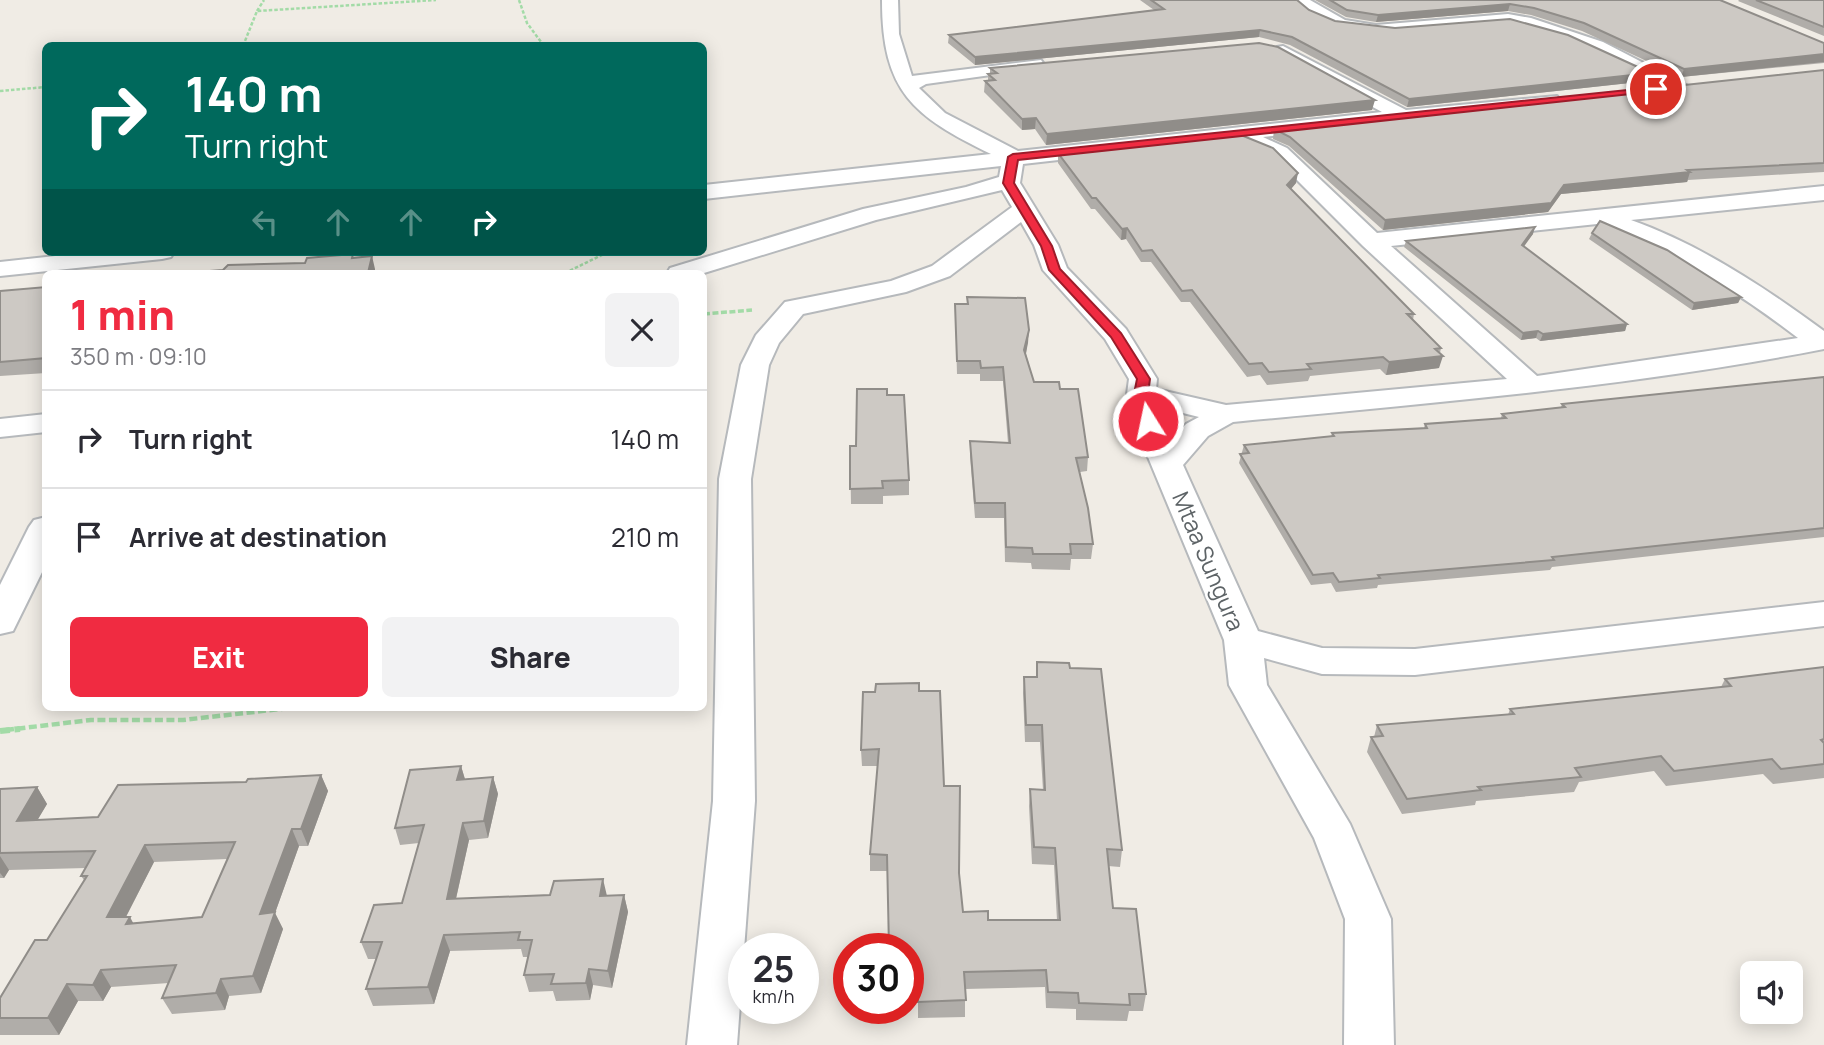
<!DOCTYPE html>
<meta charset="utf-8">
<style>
body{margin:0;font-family:Manrope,sans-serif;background:#f2f2f3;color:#2b2b33;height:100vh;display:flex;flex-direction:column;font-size:26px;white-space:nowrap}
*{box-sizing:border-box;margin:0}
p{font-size:23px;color:#7c7c81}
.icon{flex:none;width:38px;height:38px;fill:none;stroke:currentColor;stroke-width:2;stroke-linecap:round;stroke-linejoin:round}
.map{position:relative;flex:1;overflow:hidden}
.drawer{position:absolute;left:42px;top:270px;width:665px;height:441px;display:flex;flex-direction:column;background:#fff;border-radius:10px;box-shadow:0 4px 18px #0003}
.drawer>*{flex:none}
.hud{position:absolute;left:42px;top:42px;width:665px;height:214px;border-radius:10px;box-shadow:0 4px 18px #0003;background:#00695c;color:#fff;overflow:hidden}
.buttons{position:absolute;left:1740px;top:961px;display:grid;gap:14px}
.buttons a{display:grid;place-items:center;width:63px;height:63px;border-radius:10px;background:#fff;box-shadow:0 4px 18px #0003;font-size:35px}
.speed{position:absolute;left:728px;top:933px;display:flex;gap:14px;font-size:35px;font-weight:700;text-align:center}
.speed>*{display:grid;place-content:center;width:91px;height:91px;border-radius:50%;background:#fff;box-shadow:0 4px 18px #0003;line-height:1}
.speed small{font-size:18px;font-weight:400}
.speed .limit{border:10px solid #d22;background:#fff;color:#111}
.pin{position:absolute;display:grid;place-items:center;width:60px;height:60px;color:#fff;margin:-30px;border:4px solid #fff;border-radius:50%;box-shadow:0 2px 7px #0007}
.me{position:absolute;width:77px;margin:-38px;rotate:350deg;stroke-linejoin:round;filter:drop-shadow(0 0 5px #0008)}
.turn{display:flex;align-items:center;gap:24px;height:147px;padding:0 28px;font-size:32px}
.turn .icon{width:91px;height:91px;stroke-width:2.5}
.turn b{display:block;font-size:49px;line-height:60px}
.lanes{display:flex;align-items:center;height:66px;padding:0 28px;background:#0003;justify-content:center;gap:35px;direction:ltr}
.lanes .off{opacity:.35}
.round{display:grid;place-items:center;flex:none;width:74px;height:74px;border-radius:10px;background:#f2f2f3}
.head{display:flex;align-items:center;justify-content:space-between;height:119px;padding:0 28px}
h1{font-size:42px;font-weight:800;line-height:52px;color:#f02b41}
.button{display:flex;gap:14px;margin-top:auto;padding:14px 28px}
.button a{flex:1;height:80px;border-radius:10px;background:#f02b41;color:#fff;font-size:28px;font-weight:800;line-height:80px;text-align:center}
.button a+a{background:#f2f2f3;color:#2b2b33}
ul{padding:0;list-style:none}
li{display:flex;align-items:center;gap:21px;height:98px;padding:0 28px;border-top:2px solid #e1e1e2}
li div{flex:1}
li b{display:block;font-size:26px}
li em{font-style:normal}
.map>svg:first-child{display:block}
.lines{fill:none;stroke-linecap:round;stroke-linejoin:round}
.street-casing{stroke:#b6b9bc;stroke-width:4}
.path-far3{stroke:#a3dba7;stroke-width:2.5;stroke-dasharray:3.5 2;stroke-linecap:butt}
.path-far2{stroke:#a3dba7;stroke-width:3.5;stroke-dasharray:6 2.5;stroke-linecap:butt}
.path-far1{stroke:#a3dba7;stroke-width:4.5;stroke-dasharray:8 3.5;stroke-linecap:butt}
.path{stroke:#a3dba7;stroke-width:6;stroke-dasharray:10 4.5;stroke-linecap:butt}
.street{fill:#fff;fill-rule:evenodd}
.wall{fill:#b0ada9;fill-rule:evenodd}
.shaded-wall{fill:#908d89}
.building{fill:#cdc9c4;stroke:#908d89;stroke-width:2;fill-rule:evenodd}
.route{fill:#f02b41;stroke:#9c1c2a;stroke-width:2}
.labels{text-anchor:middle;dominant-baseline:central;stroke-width:5;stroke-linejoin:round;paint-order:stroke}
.street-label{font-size:23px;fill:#5d6366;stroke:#fff}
</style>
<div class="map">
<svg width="1824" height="1045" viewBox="0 0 1824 1045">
<rect width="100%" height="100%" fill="#f0ece5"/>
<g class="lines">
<!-- street casing -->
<g class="street-casing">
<path id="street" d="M882,0H898L899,34L912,76L1041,60L1044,64L1035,69L926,84L919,88L945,113L1018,151L1382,112L1277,55L1274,51L1277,47L1283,46L1406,110L1557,96L1560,100L1557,104L1550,106L1263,137L1287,148L1377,233L1824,186V200L1631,220C1701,245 1764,287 1824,331V349C1629,387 1431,403 1233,422L1208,436L1183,465L1258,631L1322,648L1415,649L1824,602V626L1415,675L1322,674L1264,658L1267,685L1350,824L1391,919L1394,1045H1344L1345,919L1314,838L1229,685L1224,640L1133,421L1127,394L1129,379L1105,339L1043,270L1034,245L1021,222L950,276L906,292L803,314L779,343L769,365L751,479L755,801L737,1045H687L713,801L719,479L741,365L756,335L785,302L891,281L932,266L1012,207L1002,190L876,220L704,273H667L670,268L863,209L966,187L999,177L1001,166L704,199V185L991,154C913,116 882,92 882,0ZM1235,140L1273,156L1363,246L1507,379L1226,405L1156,389L1157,379L1126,329L1067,268L1058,245L1020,183L1023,164ZM1597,224C1671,251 1736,290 1798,338L1537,376L1391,246ZM1159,407L1199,417L1186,424L1172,440Z
M1290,0H1310L1345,20L1376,25L1508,14L1531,18L1603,42L1690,87L1681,93L1674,91C1620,64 1568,35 1508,24C1447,29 1335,52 1290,0Z
M92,252H174L171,257L162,259L0,276V262Z
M46,414V432L0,437V419Z
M46,517V564L13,631L0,634V585L29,527L34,520Z"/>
</g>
<!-- path-far3 -->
<path class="path-far3" d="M519,0L527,23L544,46
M257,11L264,0
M243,46L257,11L436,0
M0,91L46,87
M565,273L608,252"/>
<!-- path-far2 -->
<path class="path-far2" d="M704,314L752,310"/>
<!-- path-far1 -->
<path class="path-far1" d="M6,730L91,720H183L298,707"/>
<!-- path -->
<path class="path" d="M0,731L20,729"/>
<!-- street -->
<use href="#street" class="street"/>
</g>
<!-- wall -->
<path class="wall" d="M1140,0H1297L1309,10L1335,21L1648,81L1407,107L1290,45L1259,37L975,65L948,43L949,35L1154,10Z
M1315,0H1720L1824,43V63L1681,77L1582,31L1531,15L1508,11L1376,22L1346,17Z
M1739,0H1824V36L1738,1Z
M990,68L1372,110L1046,145L1035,129L1022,130L984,92L985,81H988V74H990Z
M1824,70V172L1688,180L1687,182L1561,194L1548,212L1383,230L1289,146L1273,139L1274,129Z
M1058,153L1296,183L1291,189L1414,314L1413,320L1441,348L1440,353L1439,368L1386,375L1380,369L1310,376L1308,381L1267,385L1260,375L1247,377L1190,302H1181L1151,262H1141L1126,239L1121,240L1095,209H1091L1058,163Z
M1592,233L1741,297L1738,303L1692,310L1589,239Z
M1533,234L1523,246L1627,324L1625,331L1540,341L1536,338L1521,340L1404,247L1406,241Z
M46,287V373L0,376V291Z
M967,297L1029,330L1026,354L1034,382L1060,389L1088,457L1087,471L1080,472L1093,544L1091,559H1071L1070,570L1032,569L1031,563L1005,562L1004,518H975L970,456V441L1008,443L1003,381H980V374H957L955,304H967Z
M1824,377V537L1552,567L1550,570L1378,585L1377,588L1336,592L1331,583L1311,585L1239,463L1244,445L1331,437L1332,433L1424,428L1425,424L1501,418L1502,414L1561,407L1562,404Z
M887,395L909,480V495L883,496V504H851L850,446H856Z
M1037,662L1070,668L1122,850L1120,867L1108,866L1113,908L1146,994L1143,1011H1129L1127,1021L1076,1020V1009L1046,1008L1045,987L965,989V1017L918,1018V998L908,999V948L887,871H870V854L878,766H862L861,750L919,691L944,786L959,873L963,912L988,920H1057L1054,865L1032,864L1029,806L1030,789L1043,790L1040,742H1025L1023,693L1024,677H1036Z
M1824,667V778L1773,784L1763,774L1666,786L1654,771L1579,782L1574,792L1476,801L1475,805L1402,814L1367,752L1371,737H1374L1377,725L1508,715L1510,709L1721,687L1725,679Z
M461,766L465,779L493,777L498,794L488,838L469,840L456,899L624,895L628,912L612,988L593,985L590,1000L556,1001L553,991L529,992L524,975L528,957H523L521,949L450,951L434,1004L373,1006L366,989L376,959H368L361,942L402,903L419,843L400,845L395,828Z
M321,775L328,791L308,846H299L275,913L283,929L261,993L229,996L225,1010L172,1014L162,998L169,983L111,987L103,1001H78L59,1035H0V998L47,940L84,880L81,876L86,868L9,870L4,878H0V789L37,787L47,804L37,820L98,817L246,782ZM227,859L202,917L133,923L126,917L154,862Z"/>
<!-- shaded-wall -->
<path class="shaded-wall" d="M1510,4L1508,11L1376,22L1378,15Z
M1260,30L1259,37L975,65V57Z
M1824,54V62L1681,77L1684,69Z
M1651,73L1648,81L1407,107L1409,99Z
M1375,100L1372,110L1046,145L1047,134Z
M1036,118L1035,129L1022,130V119Z
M1690,172L1687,182L1561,194L1548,212L1383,230L1385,220L1564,185Z
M1298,173L1296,183L1285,196L1287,185Z
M1535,227L1533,234L1520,252L1522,245Z
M1127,228L1126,239L1121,240L1122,229Z
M372,256L375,269V273H368Z
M1741,297L1738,303L1692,310L1694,303Z
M1627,324L1625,331L1540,341L1543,334Z
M1029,330L1028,343L1024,363V350Z
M1538,331L1536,338L1521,340L1523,333Z
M1443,356L1439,368L1386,375L1389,362Z
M461,766L466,783L457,780Z
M321,775L328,791L308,846L301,829Z
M493,777L498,794L488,838L484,821Z
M37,787L47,804L27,838L17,821Z
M463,823L469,840L452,916L447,899Z
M292,829L299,846L275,913L283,929L261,993L253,976L260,914Z
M145,845L154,862L117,934L107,917Z
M0,856L9,870L4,878L0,873Z
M603,879L607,896H600Z
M624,895L628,912L612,988L608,971Z
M130,917L139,934L126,924Z
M444,935L450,951L434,1004L428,987Z
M589,969L593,985L590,1000L586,983Z
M101,970L111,987L103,1001L93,985Z
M221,979L229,996L225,1010L216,993Z
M67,984L78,1001L59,1035L48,1018Z"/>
<!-- building -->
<path class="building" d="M1151,0H1297L1309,10L1335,21L1395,28L1510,19L1568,35L1651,73L1409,99L1292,37L1260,30L975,57L949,35L1164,9Z
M1330,0H1720L1824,43V54L1684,69L1584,23L1534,8L1510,4L1378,15L1347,10Z
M1756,0H1824V27Z
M1259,43L1278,47L1375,100L1047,134L1036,118L1022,119L985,81L995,80L988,74L997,73L990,68Z
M1824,70V163L1687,170L1690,172L1564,185L1551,203L1385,220L1290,137L1274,129Z
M1236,133L1273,148L1298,173L1287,185L1414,314H1407L1441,348L1435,349L1443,356L1389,362L1383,357L1307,364L1311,369L1269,372L1262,363L1249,364L1192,290L1182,291L1152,250L1142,251L1127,228L1122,229L1096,198H1092L1058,153Z
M1600,221L1667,250L1741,297L1694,303L1592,233Z
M1535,227L1522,245L1627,324L1543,334L1538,331L1523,333L1406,241Z
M353,254L352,258L372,256L368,273H183L223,270L228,265L305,263L307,258Z
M46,287V358L0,362V291Z
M967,297L1025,298L1029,330L1024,350L1034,382H1059L1060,389H1078L1088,457L1076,458L1088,508L1093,544H1070L1071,554H1033L1032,548L1006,547L1005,503H975L970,441L1010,443L1003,367L981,368L980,361H957L955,304H968Z
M1824,377V528L1552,557L1554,560L1378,575L1380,578L1339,582L1333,573L1313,575L1240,454L1249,453L1244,445L1334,436L1332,433L1427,428L1425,424L1506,418L1502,414L1565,407L1562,404Z
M857,389H887V395H904L909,480L882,481L883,488L850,489V446H856Z
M1037,662L1069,663L1070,668L1101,669L1122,850L1107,849L1113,908L1136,909L1146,994H1129L1130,1005L1079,1003L1078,993L1048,992L1046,970L964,972L966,1000L918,1002V982H908V948H889L887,855L870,854L879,749L861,750L863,692H875L876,684L919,683V691H940L944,786H960L959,873L963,912L988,911V920H1060L1055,848L1034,847L1030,789L1045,790L1042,725H1026L1024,677H1037Z
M1824,667V739L1821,740L1824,743V764L1781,769L1772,759L1674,771L1661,756L1575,768L1581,777L1478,787L1481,790L1407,799L1371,737L1383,736L1377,725L1514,714L1510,709L1731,686L1725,679Z
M461,766L457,780L493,777L484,821L463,823L447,899L550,895L554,881L603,879L600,896L624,895L608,971L589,969L586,983L551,984L554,974L524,975L532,940H518L520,932L444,935L428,987L366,989L382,942H361L374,905L402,903L424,825L395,828L410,770Z
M321,775L301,829H292L260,914L275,912L253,976L221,979L216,993L162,998L176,965L101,970L93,985L67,984L48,1018H0V998L35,940H47L87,876H81L95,851L0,853V789L37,787L17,821L98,817L118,785L246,782L248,779ZM235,842L202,917L126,924L130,917H107L145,845Z"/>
<!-- route -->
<path class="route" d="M1656,87L1659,91L1018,160L1014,183L1052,246L1060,269L1121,333L1150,379L1148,394L1155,421L1148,425L1141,421L1134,394L1137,379L1111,337L1049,270L1041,246L1003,183L1008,157L1013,154Z"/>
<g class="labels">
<!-- street labels -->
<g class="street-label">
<text transform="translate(1209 561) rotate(67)">Mtaa Sungura</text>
</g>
</g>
</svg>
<div class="buttons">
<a><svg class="icon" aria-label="sound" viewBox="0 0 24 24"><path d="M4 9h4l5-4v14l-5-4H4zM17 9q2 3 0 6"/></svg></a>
</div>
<div class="speed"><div>25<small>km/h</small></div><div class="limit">30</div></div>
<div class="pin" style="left:1656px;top:89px;background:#d93025"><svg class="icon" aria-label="arrive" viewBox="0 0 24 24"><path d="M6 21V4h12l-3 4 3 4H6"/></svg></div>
<svg class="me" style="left:1148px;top:421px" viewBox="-20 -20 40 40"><circle r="17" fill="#f02b41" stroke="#fff" stroke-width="3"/><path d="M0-11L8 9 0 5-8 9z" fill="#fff"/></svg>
<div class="hud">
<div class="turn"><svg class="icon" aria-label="right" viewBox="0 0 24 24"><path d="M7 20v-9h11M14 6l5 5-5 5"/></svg><div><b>140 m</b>Turn right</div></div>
<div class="lanes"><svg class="icon off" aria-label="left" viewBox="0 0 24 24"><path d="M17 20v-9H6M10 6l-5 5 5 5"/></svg><svg class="icon off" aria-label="ahead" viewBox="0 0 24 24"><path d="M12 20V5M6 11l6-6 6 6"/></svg><svg class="icon off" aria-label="ahead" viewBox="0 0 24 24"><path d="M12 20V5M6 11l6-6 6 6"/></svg><svg class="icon" aria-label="right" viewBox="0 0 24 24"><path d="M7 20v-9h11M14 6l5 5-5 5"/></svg></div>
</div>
<section class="drawer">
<div class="head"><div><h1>1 min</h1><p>350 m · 09:10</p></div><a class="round"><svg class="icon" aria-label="close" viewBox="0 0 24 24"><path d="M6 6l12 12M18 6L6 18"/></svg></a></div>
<ul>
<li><svg class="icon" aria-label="right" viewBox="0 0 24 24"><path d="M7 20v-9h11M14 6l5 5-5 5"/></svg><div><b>Turn right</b></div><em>140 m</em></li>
<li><svg class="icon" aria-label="arrive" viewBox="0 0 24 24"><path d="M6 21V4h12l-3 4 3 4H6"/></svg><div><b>Arrive at destination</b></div><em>210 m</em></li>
</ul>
<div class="button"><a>Exit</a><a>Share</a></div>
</section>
</div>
